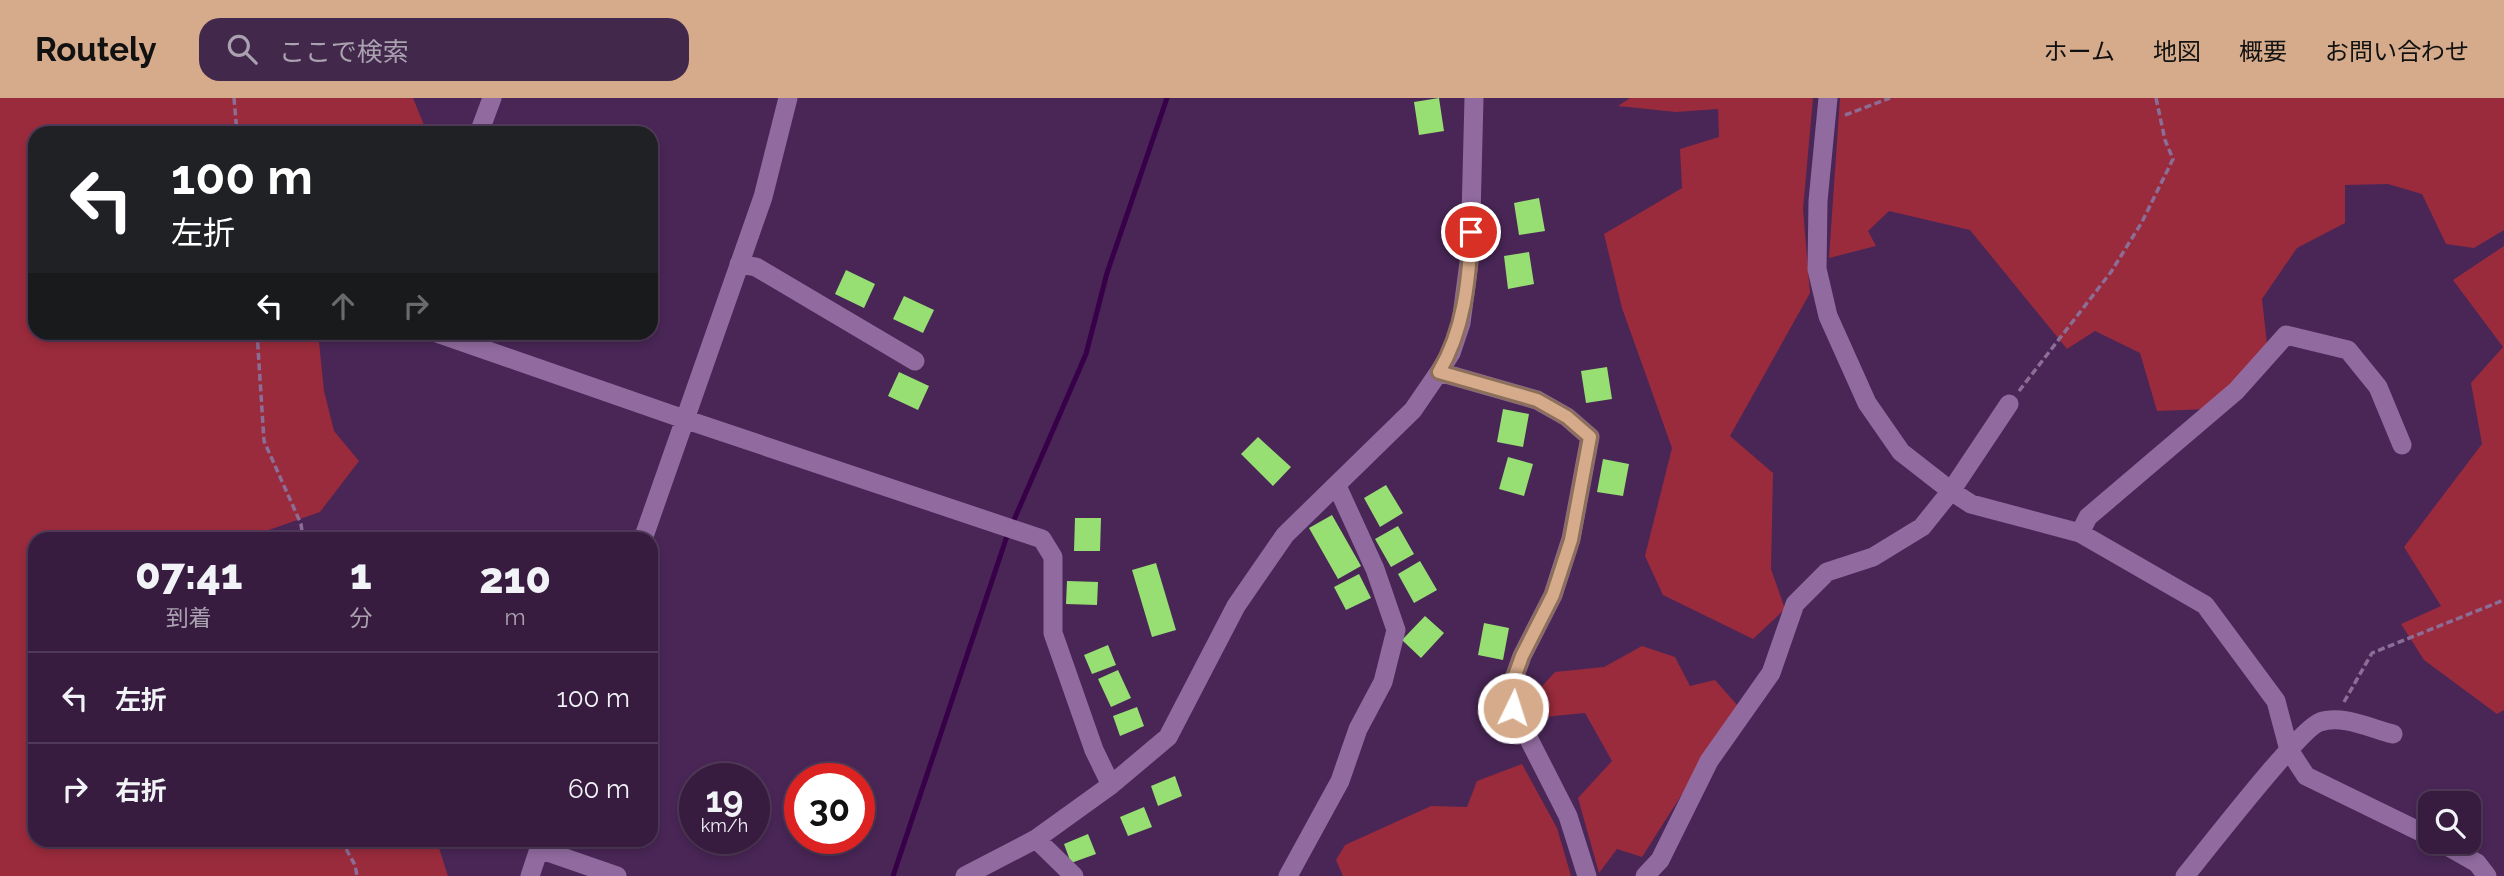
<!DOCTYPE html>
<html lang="ja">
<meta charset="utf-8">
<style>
body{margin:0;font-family:Raleway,"Noto Sans JP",sans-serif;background:#42294b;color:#f1f3f6;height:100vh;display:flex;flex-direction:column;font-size:26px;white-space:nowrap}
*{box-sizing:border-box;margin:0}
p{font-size:23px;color:#aaa1b1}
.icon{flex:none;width:38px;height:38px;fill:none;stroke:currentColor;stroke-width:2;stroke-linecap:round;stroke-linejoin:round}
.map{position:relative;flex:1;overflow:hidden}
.panel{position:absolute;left:28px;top:434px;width:630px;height:315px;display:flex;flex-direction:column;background:#371c40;border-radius:21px;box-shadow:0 4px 10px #0003,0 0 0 2px #513a59}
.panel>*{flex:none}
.guide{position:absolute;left:28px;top:28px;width:630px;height:214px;border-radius:21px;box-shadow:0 4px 10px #0003,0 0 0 2px #513a59;background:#202124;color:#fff;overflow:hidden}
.controls{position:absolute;left:2418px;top:693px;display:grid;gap:14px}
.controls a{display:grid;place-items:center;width:63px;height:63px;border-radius:14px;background:#371c40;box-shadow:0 4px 10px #0003,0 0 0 2px #513a59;font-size:35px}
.speed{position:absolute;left:679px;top:665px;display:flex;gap:14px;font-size:35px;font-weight:700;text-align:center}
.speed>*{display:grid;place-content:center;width:91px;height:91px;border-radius:50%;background:#371c40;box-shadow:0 4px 10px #0003,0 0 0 2px #513a59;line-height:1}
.speed small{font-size:18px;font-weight:400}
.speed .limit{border:10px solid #d22;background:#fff;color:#111}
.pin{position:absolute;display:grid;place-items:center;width:60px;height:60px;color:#fff;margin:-30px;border:4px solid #fff;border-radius:50%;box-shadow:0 2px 7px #0007}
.me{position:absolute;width:77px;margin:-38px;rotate:4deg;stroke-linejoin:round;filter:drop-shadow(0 0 5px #0008)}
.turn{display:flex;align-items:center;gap:24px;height:147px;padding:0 28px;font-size:32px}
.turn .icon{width:91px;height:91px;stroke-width:2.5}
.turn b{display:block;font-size:49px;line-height:60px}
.lanes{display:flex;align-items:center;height:66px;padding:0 28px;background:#0003;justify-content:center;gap:35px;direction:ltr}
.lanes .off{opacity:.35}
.eta{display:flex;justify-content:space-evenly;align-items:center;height:119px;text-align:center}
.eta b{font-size:42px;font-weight:800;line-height:49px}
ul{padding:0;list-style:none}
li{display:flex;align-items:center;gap:21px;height:91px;padding:0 28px;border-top:2px solid #513a59}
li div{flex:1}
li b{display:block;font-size:26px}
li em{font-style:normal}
header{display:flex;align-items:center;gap:42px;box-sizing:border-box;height:98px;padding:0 35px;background:#d6ab8b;color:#111}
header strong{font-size:33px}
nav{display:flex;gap:38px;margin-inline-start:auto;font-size:24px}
.search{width:490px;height:63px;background:#42294b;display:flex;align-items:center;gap:18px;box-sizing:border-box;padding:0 24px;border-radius:21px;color:#aaa1b1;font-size:26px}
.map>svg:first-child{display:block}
.green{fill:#9a2b3c}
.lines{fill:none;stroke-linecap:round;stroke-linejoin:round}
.stream{stroke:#370048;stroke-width:5}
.building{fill:#97df73}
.path{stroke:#8b6d96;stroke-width:3.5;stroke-dasharray:7 3.5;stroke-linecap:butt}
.minor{stroke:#916ba0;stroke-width:19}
.route-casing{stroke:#8b6f5a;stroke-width:18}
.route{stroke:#d6ab8b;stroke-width:12}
</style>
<header>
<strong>Routely</strong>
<div class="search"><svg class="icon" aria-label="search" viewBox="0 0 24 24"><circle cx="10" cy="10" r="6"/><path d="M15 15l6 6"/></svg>ここで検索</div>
<nav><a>ホーム</a><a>地図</a><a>概要</a><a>お問い合わせ</a></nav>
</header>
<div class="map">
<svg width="2504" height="778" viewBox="0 0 2504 778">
<rect width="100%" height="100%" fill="#492656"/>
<!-- green -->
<path class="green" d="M0,0H413L426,32L424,35H35V234L323,235L319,244L324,293L334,333L359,363L320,414L266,433L267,441H35V742H433L439,750L448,778H0Z
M1630,0H1813L1803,111L1810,195L1730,338L1773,375L1771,471L1785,511L1753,541L1663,497L1645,458L1672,350L1622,210L1604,136L1682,90L1680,51L1719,39L1718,11L1676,14L1618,8Z
M1840,0H2504V132L2474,150L2446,146L2422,96L2388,86L2345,87V125L2297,150L2262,201L2267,246L2208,311L2157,313L2140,255L2095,233L2067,251L1970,132L1889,113L1868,133L1876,148L1829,160Z
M2504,148V612L2497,616L2424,562L2401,526L2441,508L2404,449L2482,346L2471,285L2503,249L2453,182Z
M1642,548L1675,559L1690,588L1715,582L1738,608L1642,759L1617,751L1599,775L1578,700L1612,663L1585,615L1533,620L1532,599L1555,574L1604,569Z
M1522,666L1557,730L1571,778H1343L1336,762L1345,747L1431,708L1467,709L1477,683Z"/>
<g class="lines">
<!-- stream -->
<path class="stream" d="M893,778L1007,438L1086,256L1107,175L1167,0"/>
</g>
<!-- building -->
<path class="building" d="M1439,0L1444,33L1419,37L1414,4Z
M1539,100L1545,133L1519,137L1514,105Z
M1529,154L1534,186L1508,191L1504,158Z
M846,172L875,186L864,210L835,196Z
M904,198L934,212L923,235L893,221Z
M1607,269L1612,301L1586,305L1581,273Z
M899,274L929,288L918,312L888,298Z
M1503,311L1529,316L1523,349L1497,344Z
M1258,339L1291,369L1273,388L1241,356Z
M1508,359L1533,366L1524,398L1499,391Z
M1603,361L1629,366L1623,398L1597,394Z
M1386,387L1403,415L1380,429L1364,400Z
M1332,417L1361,468L1338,481L1309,430Z
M1075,420H1101L1100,453H1074Z
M1398,428L1414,456L1391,469L1375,441Z
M1420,463L1437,492L1414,505L1398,476Z
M1156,465L1176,532L1152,539L1132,472Z
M1359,476L1371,500L1346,512L1334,489Z
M1067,483L1098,484L1097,507L1066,506Z
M1425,518L1444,535L1421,560L1402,542Z
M1484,525L1509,530L1503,562L1478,557Z
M1108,547L1116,567L1092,576L1084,557Z
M1118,572L1131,600L1111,609L1098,581Z
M1137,609L1144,628L1120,638L1113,618Z
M1175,678L1182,698L1158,708L1151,688Z
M1144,709L1152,729L1128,738L1120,719Z
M1088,736L1096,756L1071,765L1064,746Z"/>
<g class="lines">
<!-- path -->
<path class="path" d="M234,0L237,35
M1845,17L1890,0
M257,234L264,343L301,426L303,441
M2019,293L2111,174L2142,124L2173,61L2165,42L2156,0
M2344,604L2372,555L2504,502
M341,742L355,767L357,778"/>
<!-- minor -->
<path class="minor" d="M1828,0L1818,103L1817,171L1828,218L1867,305L1901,354L1951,393L1971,406L2080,435L2205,507L2276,603L2289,652L2306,678L2431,739
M479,35L492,0
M739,166L756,169L915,263
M434,234L684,321L1042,441L1053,459V535L1094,652L1111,687
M1439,274L1537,302L1567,319L1590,339L1571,441L1553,497L1522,558L1513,583V610L1568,718L1587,778
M2080,435L2088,419L2236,293L2286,237L2348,252L2378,289L2402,347
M643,441L763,99L788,0
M1036,741L1074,778
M2440,744L2477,765L2487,778
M539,751L617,778
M530,778L542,742
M965,778L1036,741L1111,687L1168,639L1236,508L1285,437L1413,312L1439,274L1451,255L1461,225L1470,157L1474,0
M1288,778L1340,683L1358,631L1383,584L1396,532L1375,471L1337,388
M1645,778L1660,762L1709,663L1771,575L1795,506L1827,474L1873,459L1922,429L1951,393L2009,306
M2185,778C2205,754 2300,630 2320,624C2342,616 2372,631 2393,636"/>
</g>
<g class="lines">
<!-- route casing -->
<g class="route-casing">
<path id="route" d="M1471,134C1469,183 1464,232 1439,274L1537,302L1567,319L1590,339L1571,442L1553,497L1522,558L1513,583V610"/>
</g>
<!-- route -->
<use href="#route" class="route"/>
</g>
</svg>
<div class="controls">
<a><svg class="icon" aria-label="search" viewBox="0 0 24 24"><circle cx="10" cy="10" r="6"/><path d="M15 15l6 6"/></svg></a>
</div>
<div class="speed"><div>19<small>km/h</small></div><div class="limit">30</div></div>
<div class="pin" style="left:1471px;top:134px;background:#d93025"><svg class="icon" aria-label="arrive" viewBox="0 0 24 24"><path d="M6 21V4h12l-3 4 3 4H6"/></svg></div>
<svg class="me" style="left:1513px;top:610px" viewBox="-20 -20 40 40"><circle r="17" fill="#d6ab8b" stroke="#fff" stroke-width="3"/><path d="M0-11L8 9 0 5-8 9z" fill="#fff"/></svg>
<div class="guide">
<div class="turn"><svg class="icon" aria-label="left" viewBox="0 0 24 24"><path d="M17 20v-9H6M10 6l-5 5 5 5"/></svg><div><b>100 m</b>左折</div></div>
<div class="lanes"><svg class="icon" aria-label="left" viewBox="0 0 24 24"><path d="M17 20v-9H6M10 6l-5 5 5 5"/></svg><svg class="icon off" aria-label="ahead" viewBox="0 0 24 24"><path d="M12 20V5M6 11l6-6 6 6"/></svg><svg class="icon off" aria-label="right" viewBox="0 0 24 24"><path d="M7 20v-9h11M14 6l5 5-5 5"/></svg></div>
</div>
<section class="panel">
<div class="eta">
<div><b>07:41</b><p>到着</p></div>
<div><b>1</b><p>分</p></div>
<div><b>210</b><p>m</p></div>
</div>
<ul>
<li><svg class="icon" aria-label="left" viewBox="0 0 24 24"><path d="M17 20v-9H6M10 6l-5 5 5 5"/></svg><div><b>左折</b></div><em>100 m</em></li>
<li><svg class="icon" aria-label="right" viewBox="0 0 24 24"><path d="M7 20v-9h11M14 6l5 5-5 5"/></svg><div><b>右折</b></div><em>60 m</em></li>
</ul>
</section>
</div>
